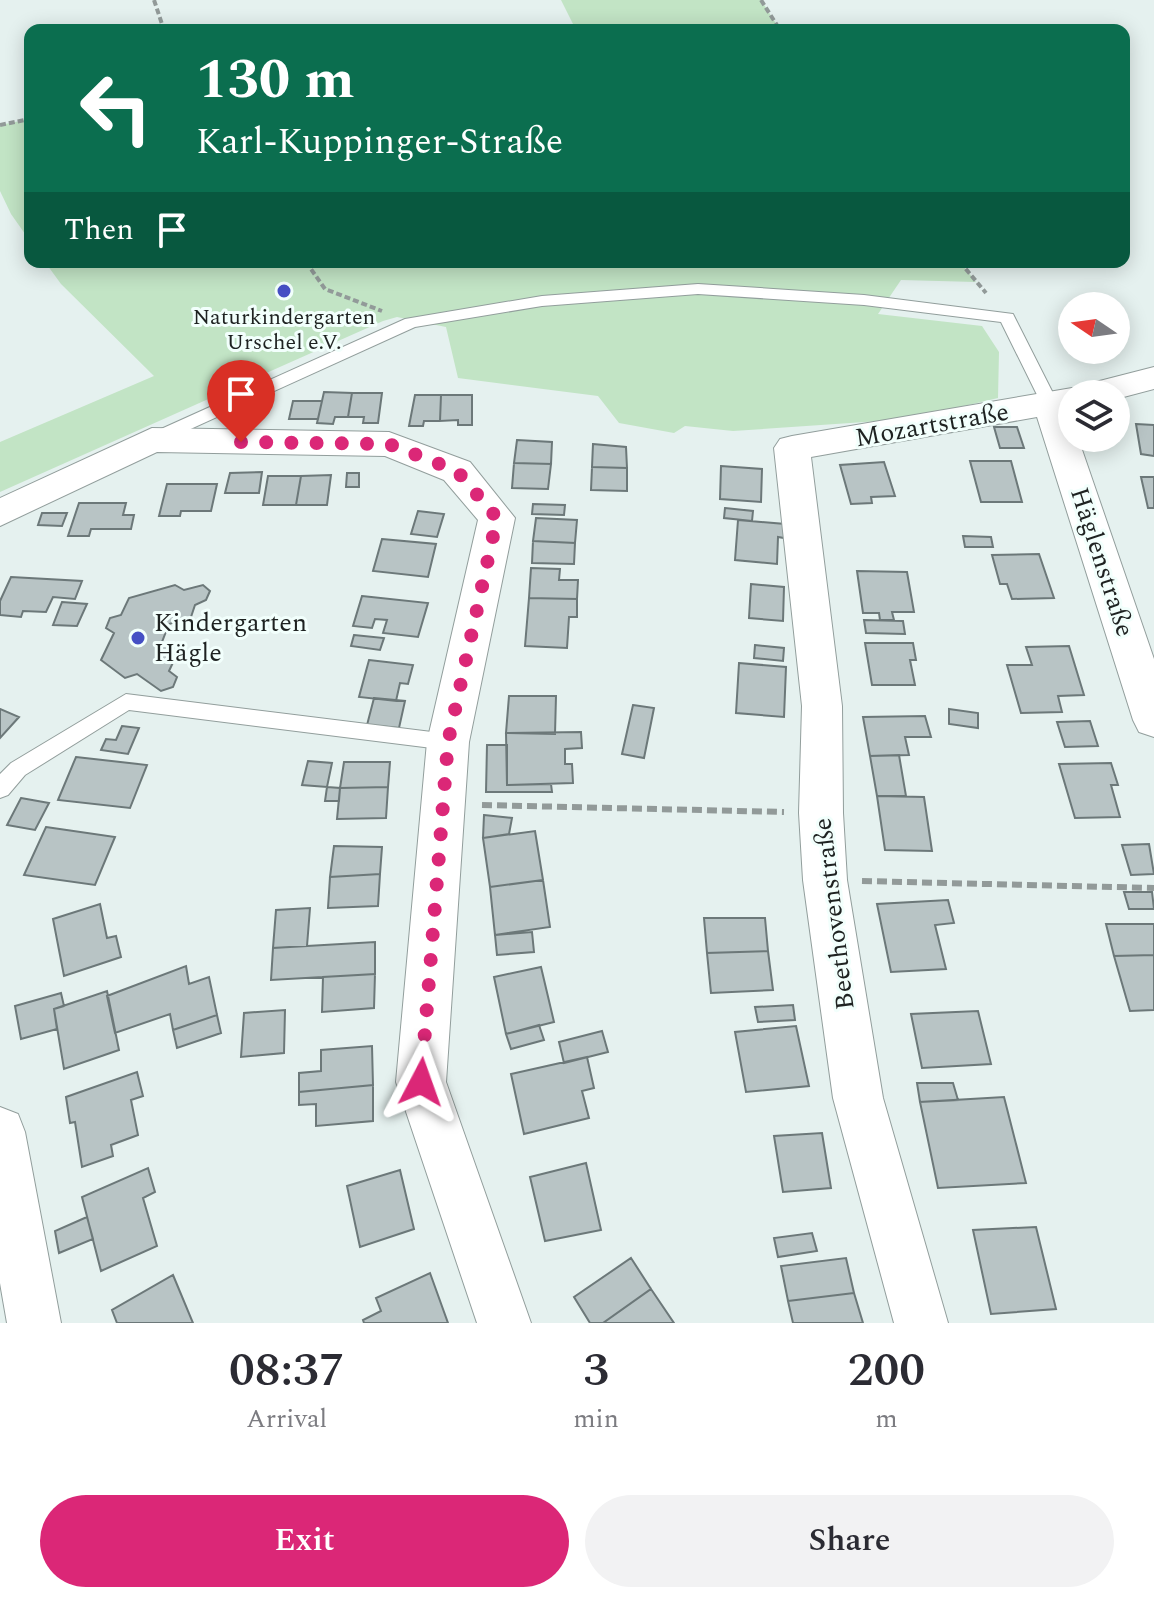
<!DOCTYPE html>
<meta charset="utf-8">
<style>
body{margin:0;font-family:Spectral,serif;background:#f2f2f3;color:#2b2b33;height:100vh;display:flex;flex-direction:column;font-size:30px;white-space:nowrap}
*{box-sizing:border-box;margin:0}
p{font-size:26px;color:#7c7c81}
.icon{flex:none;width:44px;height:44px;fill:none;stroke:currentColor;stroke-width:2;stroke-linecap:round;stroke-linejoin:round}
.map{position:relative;height:1323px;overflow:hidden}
.details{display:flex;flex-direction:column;background:#fff;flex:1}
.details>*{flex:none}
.top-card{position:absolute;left:24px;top:24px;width:1106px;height:244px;border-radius:16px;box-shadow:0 4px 20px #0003;background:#0b6e4f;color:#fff;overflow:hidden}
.needle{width:52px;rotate:283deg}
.fabs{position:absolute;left:1058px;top:292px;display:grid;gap:16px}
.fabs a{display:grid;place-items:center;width:72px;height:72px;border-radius:50%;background:#fff;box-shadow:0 4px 20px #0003;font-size:40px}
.pin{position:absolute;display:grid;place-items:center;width:68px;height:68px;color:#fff;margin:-82px -34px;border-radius:50% 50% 50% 0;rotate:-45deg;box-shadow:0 0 8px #0007}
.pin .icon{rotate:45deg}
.me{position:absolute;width:88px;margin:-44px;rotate:4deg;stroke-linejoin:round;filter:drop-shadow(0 0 6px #0008)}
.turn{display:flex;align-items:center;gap:28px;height:168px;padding:0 40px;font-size:36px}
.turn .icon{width:104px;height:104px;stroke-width:2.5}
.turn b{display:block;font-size:56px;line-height:68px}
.then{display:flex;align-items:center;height:76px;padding:0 40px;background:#0003;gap:16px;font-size:30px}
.eta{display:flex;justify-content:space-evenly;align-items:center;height:136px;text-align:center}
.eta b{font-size:48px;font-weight:600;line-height:56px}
.primary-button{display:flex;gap:16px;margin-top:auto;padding:16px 40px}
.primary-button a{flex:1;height:92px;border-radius:48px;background:#db2777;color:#fff;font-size:32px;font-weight:600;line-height:92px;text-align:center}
.primary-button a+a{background:#f2f2f3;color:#2b2b33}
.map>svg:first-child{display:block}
.green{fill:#c2e4c5}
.building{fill:#b8c4c5;stroke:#6c7879;stroke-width:2}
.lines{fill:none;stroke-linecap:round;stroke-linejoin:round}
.lane-casing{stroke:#929e9c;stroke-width:2}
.street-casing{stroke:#929e9c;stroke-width:2}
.path-far1{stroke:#929a99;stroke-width:4;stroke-dasharray:6 3;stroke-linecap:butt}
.path{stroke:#929a99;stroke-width:6;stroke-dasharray:10 5;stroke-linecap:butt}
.lane{fill:#fff;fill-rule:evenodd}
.street{fill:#fff;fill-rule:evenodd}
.route{stroke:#db2777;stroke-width:14;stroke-dasharray:0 25.2}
.poi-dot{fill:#454fc4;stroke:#f2fffc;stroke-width:3}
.labels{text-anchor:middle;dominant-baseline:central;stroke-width:6;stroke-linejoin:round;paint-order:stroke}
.far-poi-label{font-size:22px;fill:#1e2221;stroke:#f2fffc}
.street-label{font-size:26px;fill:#1e2221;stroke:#f2fffc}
.poi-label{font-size:26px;fill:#1e2221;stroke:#f2fffc;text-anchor:start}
</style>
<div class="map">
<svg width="1154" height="1323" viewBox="0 0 1154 1323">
<rect width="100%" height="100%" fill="#e5f1ef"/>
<!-- green -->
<path class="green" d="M561,0H761L780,30H576Z
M30,119V241L11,214L0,191V125Z
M45,262H960L976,282L901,280L878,314L982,326L999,352L998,398L909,419L733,431L685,426L674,433L619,423L598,396L458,378L446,327L397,317L383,321L0,492V442L154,376L61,284Z"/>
<!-- building -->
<path class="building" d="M324,392L352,393L348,417H335L333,424L317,423Z
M352,393H382L378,423H363L364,417H348Z
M415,395H441L440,421H424L423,426H409Z
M441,395H472V425H458V420L440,421Z
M293,401H322L318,419H289Z
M1136,424L1154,425V456L1141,454Z
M994,427H1017L1024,448H1000Z
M517,440L552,442L551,464L514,463Z
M593,444L626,447L627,468L592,467Z
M970,461H1011L1022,502H981Z
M884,462L895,496L871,497L872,503L851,504L840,465Z
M514,463L551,464L548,489L512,488Z
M721,466L762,469L761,502L720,499Z
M592,467L627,468V491L591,490Z
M262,472L259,493H225L230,473Z
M347,473H359V487H346Z
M331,475L327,505H296L301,476Z
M268,476H301L296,505H263Z
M1141,477H1154V508H1148Z
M167,484H217L211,511H181L180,516H159Z
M79,503H126L123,515H134L131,529H91L89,536H68Z
M533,504L565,505L564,515L532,514Z
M725,508L753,511L752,521L724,518Z
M418,511L444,514L437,537L411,534Z
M42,513H67L62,526L38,525Z
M536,518L577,520L575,543L533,541Z
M738,520L785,524L784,538L778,537L777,564L735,560Z
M963,536L991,537L993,547H965Z
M382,539L436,544L428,577L373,571Z
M533,541L575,543L574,564L532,563Z
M1039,554L1054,598L1012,599L1007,584H1000L992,555Z
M531,568L560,569L559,580H578L577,599L529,598Z
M857,571L907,572L914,612H892L894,620H880L879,613H863Z
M11,577L82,581L75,599L53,597L46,612L23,611L21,617L0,615V601Z
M751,584L784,587L783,621L749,618Z
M175,585L184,590L203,585L210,591L206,600L195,605L191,617L169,624L162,642L177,654L169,671L177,677L173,687L161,691L137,674L125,678L101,660L114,633L106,628L110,618L121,615L129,598Z
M362,596L428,603L418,637L383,633L387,620L375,619L372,628L353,626Z
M529,598L577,599V617H569L567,648L525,646Z
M62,602L87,604L77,626L53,625Z
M864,620L903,621L905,634L866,633Z
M354,635L384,638L380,650L351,646Z
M865,643H913L916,660H910L915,685H872Z
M755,645L784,648L783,661L754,658Z
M1069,646L1084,695L1058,696L1062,712L1021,713L1007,665H1032L1026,647Z
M369,660L413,665L408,684L400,683L396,701L359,697Z
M739,663L786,667L784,717L736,713Z
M509,696H556L555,734L506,733Z
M374,698L405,701L399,728L367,725Z
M633,705L654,708L644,758L622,754Z
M0,709L19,717L0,738Z
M949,709L978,713V728L949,724Z
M925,716L931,737H905L909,755L870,756L863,717Z
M1090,721L1098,746L1065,747L1057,722Z
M122,726L139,728L128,754L101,750L106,739L116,740Z
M581,732L582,748L565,749V764H572L573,783L507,785L506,733Z
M487,745H507V785L551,784L552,792H486Z
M899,755L906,796H877L870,756Z
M76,757L147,765L130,808L58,800Z
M308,761L332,763L327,787L302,785Z
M344,762H390L388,787L340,788Z
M1111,763L1118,785H1111L1120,817L1075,818L1059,764Z
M327,787L340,788L339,801H325Z
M388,787L386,818L337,819L340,788Z
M877,796L924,797L932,851L885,850Z
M21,798L49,803L35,830L7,825Z
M484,815L512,818L509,834L483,838Z
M46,827L115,837L95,885L24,875Z
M535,831L543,880L490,887L483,838Z
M1149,844L1154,874L1131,875L1122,845Z
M334,846L382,847L380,874L330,877Z
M380,874L378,906L328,908L330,877Z
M543,880L550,927L495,935L490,887Z
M1124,892H1152L1154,909H1129Z
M948,900L954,923L935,925L946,969L891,972L877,904Z
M100,904L107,938L116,936L121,957L64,976L53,919Z
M310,908L307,946L273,948L276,910Z
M704,918H765L768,951L707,953Z
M1106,924H1154V955L1114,956Z
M532,932L534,952L497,955L495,935Z
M375,942V974L271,980L273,948Z
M768,951L773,990L711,993L707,953Z
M1154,955V1010L1130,1011L1114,956Z
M186,966L189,984L209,977L217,1015L173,1030L170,1014L115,1033L107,996Z
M541,967L554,1022L506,1034L494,977Z
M375,974L374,1008L322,1012L323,977Z
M107,991L119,1050L64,1069L54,1009Z
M61,993L64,1006L54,1009L57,1029L21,1039L15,1006Z
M793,1005L795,1020L758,1022L755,1007Z
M285,1010L284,1053L241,1057L244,1013Z
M978,1011L991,1064L922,1068L911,1014Z
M217,1015L221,1033L177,1048L173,1030Z
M539,1025L544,1040L511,1049L506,1034Z
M796,1026L809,1086L746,1092L735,1032Z
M602,1031L608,1052L564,1063L559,1042Z
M372,1046L373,1085L299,1092V1073L321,1071V1050Z
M587,1057L594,1088L582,1091L589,1118L524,1134L511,1074Z
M137,1072L143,1096L131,1100L138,1135L111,1145L113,1156L82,1167L75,1122L70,1123L66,1097Z
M917,1083H953L958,1100L920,1102Z
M373,1085V1121L316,1126V1104L299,1105V1092Z
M1004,1097L1026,1183L938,1188L920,1102Z
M822,1133L831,1188L783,1192L774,1136Z
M586,1163L601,1230L545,1241L530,1177Z
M148,1168L155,1192L143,1198L157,1246L101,1271L82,1197Z
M400,1170L414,1229L360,1247L347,1186Z
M87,1217L93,1239L59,1253L55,1231Z
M1036,1227L1056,1309L991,1314L973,1230Z
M812,1233L817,1251L778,1257L774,1238Z
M631,1258L651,1289L603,1323H590L574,1297Z
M846,1258L854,1293L788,1301L781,1266Z
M430,1273L448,1323H364L363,1320L381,1311L376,1298Z
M173,1275L193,1323H117L112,1310Z
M651,1289L674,1323H603Z
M854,1293L863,1323H793L788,1301Z"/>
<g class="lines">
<!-- lane casing -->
<g class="lane-casing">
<path id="lane" d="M698,284L864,295L1013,314L1059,405L1056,409H1044L1001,322L864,305L698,294L542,306L415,327L162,442L156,444L147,438L150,434L405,319L542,296Z
M126,694L448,734L455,736L458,742L455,748L448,750L129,710L25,775L8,795L0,798V774L11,763Z"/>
</g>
<!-- street casing -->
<g class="street-casing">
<path id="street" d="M1154,367V389L1116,399V394H1072V410L1069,411L1072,438H1078L1154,659V737L1139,732L1133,720L1037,417L811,457L842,706L843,813L847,880L883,1098L948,1323H894L833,1098L803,880L799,813L802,706L774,448L780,439L792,436L1072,388L1078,389L1080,386Z
M152,428L389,432L470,462L515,518L469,742L446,1082L531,1323H477L396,1082L427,742L478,520L444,480L385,456L157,452L0,526V498Z
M0,1107L18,1114L25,1132L61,1323H7L0,1283Z"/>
</g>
<!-- path-far1 -->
<path class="path-far1" d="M154,0L164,30
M761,0L780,30
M0,125L30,119
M306,262L325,289L382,311
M960,262L986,293"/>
<!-- path -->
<path class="path" d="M482,805L784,812
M862,881L1154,888"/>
<!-- lane -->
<use href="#lane" class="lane"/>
<!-- street -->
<use href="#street" class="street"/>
</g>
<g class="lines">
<!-- route -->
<path class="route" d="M241,442L389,444L457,471L497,518L448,742L421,1082"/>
</g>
<!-- markers -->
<g class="poi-dot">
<circle cx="284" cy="291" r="8"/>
<circle cx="138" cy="638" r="8"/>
</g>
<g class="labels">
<!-- far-poi labels -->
<g class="far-poi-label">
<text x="284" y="317">Naturkindergarten<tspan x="284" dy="25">Urschel e.V.</tspan></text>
</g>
<!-- street labels -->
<g class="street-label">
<text transform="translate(932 425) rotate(-10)">Mozartstraße</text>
<text transform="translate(1102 562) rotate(72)">Häglenstraße</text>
<text transform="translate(834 914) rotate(-97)">Beethovenstraße</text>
</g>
<!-- poi labels -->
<g class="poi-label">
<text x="154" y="623">Kindergarten<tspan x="154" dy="30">Hägle</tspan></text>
</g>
</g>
</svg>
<div class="fabs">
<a><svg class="needle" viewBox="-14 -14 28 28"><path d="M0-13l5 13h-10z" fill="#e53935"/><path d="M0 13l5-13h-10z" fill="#7c7c81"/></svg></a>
<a><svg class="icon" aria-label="layers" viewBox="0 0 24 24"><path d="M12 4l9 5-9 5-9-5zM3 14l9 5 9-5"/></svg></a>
</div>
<div class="pin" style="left:241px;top:442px;background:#d93025"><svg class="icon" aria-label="arrive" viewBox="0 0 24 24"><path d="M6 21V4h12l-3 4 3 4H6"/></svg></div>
<svg class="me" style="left:421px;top:1082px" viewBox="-20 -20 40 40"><path d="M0-17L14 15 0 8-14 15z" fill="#db2777" stroke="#fff" stroke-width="4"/></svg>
<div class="top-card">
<div class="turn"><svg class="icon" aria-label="left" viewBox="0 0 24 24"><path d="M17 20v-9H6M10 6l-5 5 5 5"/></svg><div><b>130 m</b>Karl-Kuppinger-Straße</div></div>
<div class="then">Then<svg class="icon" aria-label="arrive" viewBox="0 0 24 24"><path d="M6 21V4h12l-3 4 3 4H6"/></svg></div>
</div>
</div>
<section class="details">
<div class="eta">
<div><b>08:37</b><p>Arrival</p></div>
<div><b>3</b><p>min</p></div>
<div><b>200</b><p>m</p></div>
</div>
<div class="primary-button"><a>Exit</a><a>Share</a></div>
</section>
